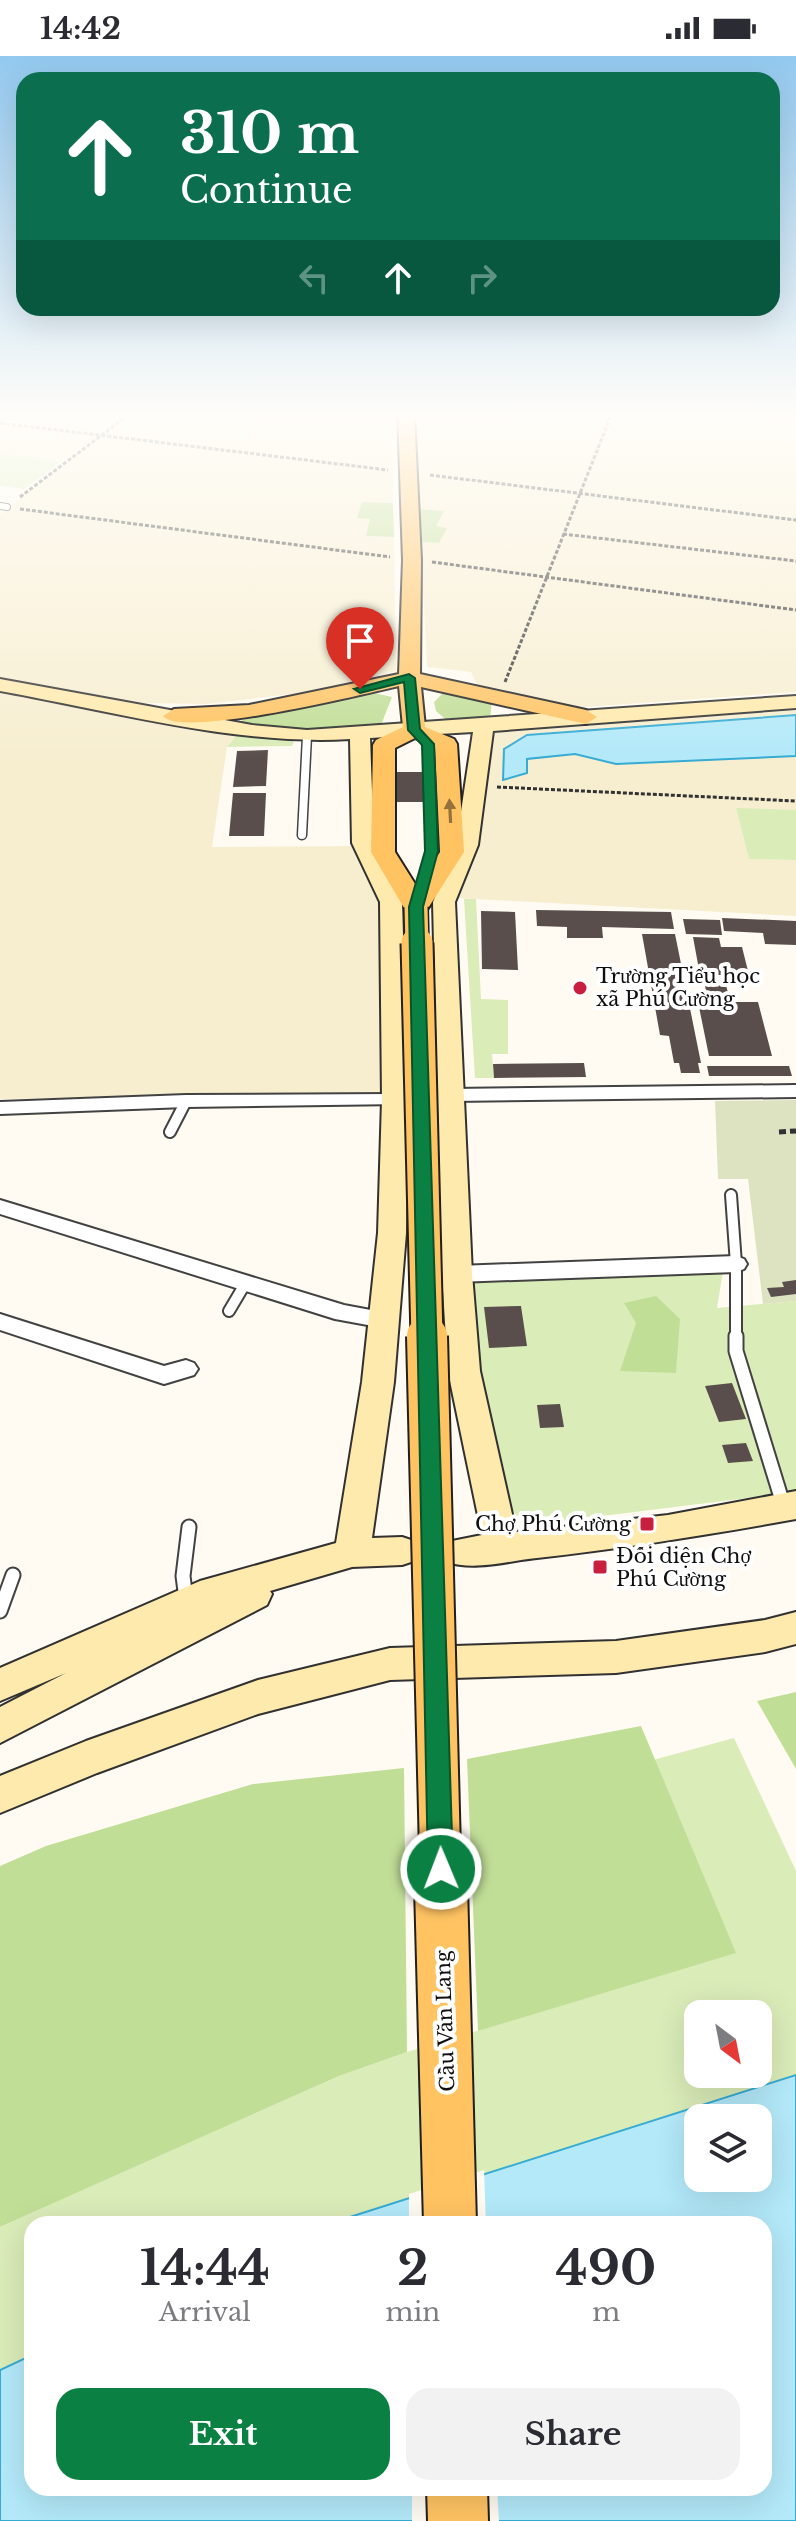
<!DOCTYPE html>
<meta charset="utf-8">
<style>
body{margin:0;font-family:"Libre Baskerville",serif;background:#f2f2f3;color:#2b2b33;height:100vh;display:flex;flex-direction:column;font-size:30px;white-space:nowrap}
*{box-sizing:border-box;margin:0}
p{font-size:26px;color:#7c7c81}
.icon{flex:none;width:44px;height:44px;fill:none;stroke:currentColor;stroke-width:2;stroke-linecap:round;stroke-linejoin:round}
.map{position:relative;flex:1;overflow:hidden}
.drawer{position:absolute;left:24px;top:2160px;width:748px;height:280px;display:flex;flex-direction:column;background:#fff;border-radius:24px;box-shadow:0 8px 32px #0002}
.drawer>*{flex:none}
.hud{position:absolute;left:16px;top:16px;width:764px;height:244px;border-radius:24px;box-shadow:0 8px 32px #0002;background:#0b6e4f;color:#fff;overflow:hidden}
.needle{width:52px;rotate:148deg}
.fabs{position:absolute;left:684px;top:1944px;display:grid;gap:16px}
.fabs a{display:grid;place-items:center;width:88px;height:88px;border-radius:16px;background:#fff;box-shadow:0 8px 32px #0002;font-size:40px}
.pin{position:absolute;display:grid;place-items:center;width:68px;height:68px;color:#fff;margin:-82px -34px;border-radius:50% 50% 50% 0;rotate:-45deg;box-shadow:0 0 8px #0007}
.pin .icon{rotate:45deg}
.me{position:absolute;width:88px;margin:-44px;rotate:359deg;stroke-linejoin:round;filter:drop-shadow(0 0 6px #0008)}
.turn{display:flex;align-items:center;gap:28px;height:168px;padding:0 32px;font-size:36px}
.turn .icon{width:104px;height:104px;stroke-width:2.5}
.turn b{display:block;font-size:56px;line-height:68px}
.lanes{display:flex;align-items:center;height:76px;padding:0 32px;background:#0003;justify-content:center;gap:40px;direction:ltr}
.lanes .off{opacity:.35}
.eta{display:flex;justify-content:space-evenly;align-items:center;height:136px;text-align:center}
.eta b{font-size:48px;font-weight:800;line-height:56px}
.button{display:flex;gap:16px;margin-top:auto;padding:16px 32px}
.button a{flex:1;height:92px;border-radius:24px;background:#0b8043;color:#fff;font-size:32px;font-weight:800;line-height:92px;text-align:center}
.button a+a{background:#f2f2f3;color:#2b2b33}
.status{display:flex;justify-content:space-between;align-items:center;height:56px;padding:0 40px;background:#fff;direction:ltr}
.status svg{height:22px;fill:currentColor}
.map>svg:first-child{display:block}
.farmland{fill:#f7eed0}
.green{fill:#daecb8;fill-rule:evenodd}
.forest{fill:#c1de97}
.cemetery{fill:#dde3c0}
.water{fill:#b3e9f9;stroke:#36abd4;stroke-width:2;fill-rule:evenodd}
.pier{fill:#fffbf2}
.building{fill:#594e4b}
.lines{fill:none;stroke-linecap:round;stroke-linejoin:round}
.service-far3-casing{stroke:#424242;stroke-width:8}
.service-far2-casing{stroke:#424242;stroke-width:11}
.service-far1-casing{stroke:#424242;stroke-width:14}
.service-casing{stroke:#424242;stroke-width:17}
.minor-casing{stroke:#424242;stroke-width:4}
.secondary-casing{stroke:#313131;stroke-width:4}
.primary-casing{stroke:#202020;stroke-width:4}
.path-far1{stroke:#313131;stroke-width:3;stroke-dasharray:4 2;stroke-linecap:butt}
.path{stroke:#313131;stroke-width:5;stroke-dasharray:7 4;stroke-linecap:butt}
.service-far3{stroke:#fff;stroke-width:6}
.service-far2{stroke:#fff;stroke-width:8}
.service-far1{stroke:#fff;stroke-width:10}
.service{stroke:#fff;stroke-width:13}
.minor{fill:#fff;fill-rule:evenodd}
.secondary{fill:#ffeaad;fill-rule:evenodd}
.primary{fill:#ffc362;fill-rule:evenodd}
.primary-bridge-far3-casing{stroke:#202020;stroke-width:26;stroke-linecap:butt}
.primary-bridge-far2-casing{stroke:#202020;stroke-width:35;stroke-linecap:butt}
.primary-bridge-far1-casing{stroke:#202020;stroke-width:44;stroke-linecap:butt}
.primary-bridge-casing{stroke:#202020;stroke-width:56;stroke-linecap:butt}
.primary-bridge-far3{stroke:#ffc362;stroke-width:23}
.primary-bridge-far2{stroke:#ffc362;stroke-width:31}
.primary-bridge-far1{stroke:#ffc362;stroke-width:40}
.primary-bridge{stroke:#ffc362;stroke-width:52}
.oneway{fill:#93723d}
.route{fill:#0b8043;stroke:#07532c;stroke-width:2}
.poi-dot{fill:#c81f3e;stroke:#fff;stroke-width:3}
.labels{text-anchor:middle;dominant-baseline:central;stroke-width:8;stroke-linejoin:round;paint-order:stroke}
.poi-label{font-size:20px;fill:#0f0f0f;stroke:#fff;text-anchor:start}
.street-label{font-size:20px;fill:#0f0f0f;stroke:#fff}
</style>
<div class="status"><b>14:42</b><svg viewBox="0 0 49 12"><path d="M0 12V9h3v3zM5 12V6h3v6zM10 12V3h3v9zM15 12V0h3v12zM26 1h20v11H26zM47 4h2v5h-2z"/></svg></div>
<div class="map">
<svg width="796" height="2465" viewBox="0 0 796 2465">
<rect width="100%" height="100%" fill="#fffbf2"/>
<!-- farmland -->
<path class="farmland" d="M0,357H122L97,376L0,364Z
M135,357H392L393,447L362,446L358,462H371L366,480L394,481L396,615L324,634L207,648L143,647L0,624V458Z
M415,357H796V636L570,652L477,629L471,616L427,611L421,486L439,487L446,472L435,471L444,455L419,453Z
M0,367L98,379L62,405L0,398Z
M0,636L237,679L227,691L212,791L355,790L383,848L387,1037L0,1043Z
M796,653V659L527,679L503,723L527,717V703L575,698L616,708L796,700V754L736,753L749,803L796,804V860L455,842L469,796L494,677L522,671Z"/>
<!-- green -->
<path class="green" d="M0,398L62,405L25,433L0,430Z
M237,679L284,682L294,686L292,690L227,691Z
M736,752L796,754V804L749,803Z
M464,843H476L481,943L508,944V998H492L494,1022H475Z
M723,1215L717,1252L796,1245V1436L537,1468L519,1462L510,1452L473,1303V1225Z
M734,1682L796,1815V2465H0V2171L339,2020L407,1996L735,1897L653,1704ZM698,1958H758V2018H698ZM698,2062H758V2122H698ZM32,2168H764V2432H32Z"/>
<!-- forest -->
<path class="forest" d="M362,446L393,447L394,481L366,480L370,463L357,462Z
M419,453L444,455L436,470L447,472L439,487L421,486Z
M459,635L492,644L490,664L451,668L436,655L434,646L443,637Z
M374,637L392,641L381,669L291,675L243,669L242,664Z
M656,1240L680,1263L676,1317L620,1315L636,1267L624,1247Z
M796,1636V1713L757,1645Z
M641,1670L736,1897L478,1975L467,1703Z
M404,1712L407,1996L339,2020L0,2171V1810L46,1790L253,1728Z"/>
<!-- cemetery -->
<path class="cemetery" d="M796,1044V1245L763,1248L748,1123H718L715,1045Z"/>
<!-- water -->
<path class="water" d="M796,659V700L616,708L575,698L527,703V717L503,724L504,693L527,679Z
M796,2019V2465H0V2314L32,2299V2432H764V2168H328ZM698,2062H758V2122H698Z"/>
<!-- pier -->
<path class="pier" d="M484,2114L486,2168H409V2138Z
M412,2432H497L499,2465H412Z"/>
<!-- building -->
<path class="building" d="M268,694L266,730L233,731L237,695Z
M376,716H452L454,746H375Z
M233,737H266L264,780H229Z
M536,854L671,856L674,873L602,871L603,882H567V871L537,870Z
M481,855L515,856L518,914L482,913Z
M722,862L796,865V889L765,888L763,877L724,875Z
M683,863L720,864L722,879L686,878Z
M642,878H675L701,1007H698L700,1017H681L679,1007H674L669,980L660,979Z
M693,881L719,882L721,891H742L749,919H700Z
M704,925L725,926L729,940H707Z
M698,946H758L772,1000H709Z
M584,1007L586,1021L494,1022L493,1008Z
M707,1010H789L792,1020H709Z
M796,1224V1238L771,1241L767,1232L784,1231L782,1226Z
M521,1250L527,1290L489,1292L484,1251Z
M732,1327L746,1363L719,1366L705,1330Z
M560,1348L564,1371L540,1372L537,1349Z
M746,1387L753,1405L728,1407L722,1389Z"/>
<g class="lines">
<!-- service-far3 casing -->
<g class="service-far3-casing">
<path id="service-far3" d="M0,450L7,451"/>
</g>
<!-- service-far2 casing -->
<g class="service-far2-casing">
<path id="service-far2" d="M302,779L307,680"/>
</g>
<!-- service-far1 casing -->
<g class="service-far1-casing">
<path id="service-far1" d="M170,1076L186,1045
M731,1139L736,1208V1282
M229,1255L245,1228"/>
</g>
<!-- service casing -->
<g class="service-casing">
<path id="service" d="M736,1280V1295L784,1451
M186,1543L183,1520L189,1471
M0,1555L13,1519"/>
</g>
<!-- minor casing -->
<g class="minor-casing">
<path id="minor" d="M796,1029V1041L452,1045L442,1039L452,1033Z
M395,1038L402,1040L405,1044L402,1048L186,1051L0,1058V1046L186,1039Z
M0,1144L344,1249L392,1258L395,1264L392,1270L384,1272L335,1263L0,1158Z
M736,1200L744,1203L747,1208L744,1213L736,1216L457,1226L449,1223L446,1218L449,1213L457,1210Z
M0,1258L164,1310L186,1304L194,1307L198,1313L194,1319L164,1328L0,1274Z"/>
</g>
<!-- secondary casing -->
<g class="secondary-casing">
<path id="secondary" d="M0,623L252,669L307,674L796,640V652L493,675L478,789L455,846L472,1218L480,1315L516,1476L668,1459L796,1435V1463C708,1479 625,1492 537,1502C508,1505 474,1515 447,1506L442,1496L447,1486L482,1479L448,1315L442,1218L433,846L456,789L473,676L370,682L374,787L402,846L408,1044L406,1177L394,1326L372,1482L402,1481L414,1485L419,1495L414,1505L402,1509L352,1511L270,1535L272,1538L267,1549L0,1687V1651L66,1617L0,1645V1612L200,1525L336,1487L362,1326L378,1177L382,1044L380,846L352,787L350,683C238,690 111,655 0,635Z
M796,1556V1588L765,1596L616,1617L390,1624L258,1658L97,1717L0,1757V1720L86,1685L258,1624L390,1592L616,1585L765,1564Z"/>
</g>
<!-- primary casing -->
<g class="primary-casing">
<path id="primary" d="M398,357H414L421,504L420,618L586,654L597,661L586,668L421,631L425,671L454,683L457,688L464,796L425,857H407L371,796L373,689L376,684L403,671L399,630C365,638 181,683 163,660L174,653L249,649L399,618L403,504ZM415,682L435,691L440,796L417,831L395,796V692Z
M427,2432H487L488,2465H428Z"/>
</g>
<!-- path-far1 -->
<path class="path-far1" d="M0,367L388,414
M430,419L796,464
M20,441L131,357
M20,453L390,501
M563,478L796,505
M432,506L796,554
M505,626L612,357
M497,731L796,745"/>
<!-- path -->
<path class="path" d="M779,1076L796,1075"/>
<!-- service-far3 -->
<use href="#service-far3" class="service-far3"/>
<!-- service-far2 -->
<use href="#service-far2" class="service-far2"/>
<!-- service-far1 -->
<use href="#service-far1" class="service-far1"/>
<!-- service -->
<use href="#service" class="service"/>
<!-- minor -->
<use href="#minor" class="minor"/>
<!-- secondary -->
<use href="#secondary" class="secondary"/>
<!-- primary -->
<use href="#primary" class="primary"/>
<!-- primary-bridge-far3 casing -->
<g class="primary-bridge-far3-casing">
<path id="primary-bridge-far3" d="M416,851L417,889"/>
</g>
<!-- primary-bridge-far2 casing -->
<g class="primary-bridge-far2-casing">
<path id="primary-bridge-far2" d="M417,887L427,1282"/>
</g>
<!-- primary-bridge-far1 casing -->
<g class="primary-bridge-far1-casing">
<path id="primary-bridge-far1" d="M427,1280L440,1795"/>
</g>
<!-- primary-bridge casing -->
<g class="primary-bridge-casing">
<path id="primary-bridge" d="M440,1793L450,2168"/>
</g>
<!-- primary-bridge-far3 -->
<use href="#primary-bridge-far3" class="primary-bridge-far3"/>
<!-- primary-bridge-far2 -->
<use href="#primary-bridge-far2" class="primary-bridge-far2"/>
<!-- primary-bridge-far1 -->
<use href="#primary-bridge-far1" class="primary-bridge-far1"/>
<!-- primary-bridge -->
<use href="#primary-bridge" class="primary-bridge"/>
</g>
<!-- one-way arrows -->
<defs><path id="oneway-solid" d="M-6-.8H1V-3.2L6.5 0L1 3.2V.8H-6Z" transform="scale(2)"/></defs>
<use class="oneway" href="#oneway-solid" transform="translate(450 755) rotate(-93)"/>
<!-- sky -->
<linearGradient id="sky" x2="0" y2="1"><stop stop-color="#93c9ef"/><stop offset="0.51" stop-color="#fffdf9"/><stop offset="1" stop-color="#fffdf9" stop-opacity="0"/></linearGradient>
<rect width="796" height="703" fill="url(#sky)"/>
<!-- route -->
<path class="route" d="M409,618L415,622L420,673L434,688L438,795L423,851L453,1813L449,1822L441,1825L432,1822L428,1813L409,851L425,795L422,689L408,674L404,626L360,637L354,633Z"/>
<!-- markers -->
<g class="poi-dot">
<circle cx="580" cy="932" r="8"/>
<rect x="639" y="1460" width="16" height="16" rx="4"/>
<rect x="592" y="1503" width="16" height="16" rx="4"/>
</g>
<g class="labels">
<!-- poi labels -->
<g class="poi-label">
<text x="596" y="920">Trường Tiểu học<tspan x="596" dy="23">xã Phú Cường</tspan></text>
<text x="631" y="1468" text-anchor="end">Chợ Phú Cường</text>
<text x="616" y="1500">Đối diện Chợ<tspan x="616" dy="23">Phú Cường</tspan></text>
</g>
<!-- street labels -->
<g class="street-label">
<text transform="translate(445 1965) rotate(-92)">Cầu Văn Lang</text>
</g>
</g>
</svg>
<div class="fabs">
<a><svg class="needle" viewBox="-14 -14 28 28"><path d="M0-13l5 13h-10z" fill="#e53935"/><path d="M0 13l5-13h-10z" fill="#7c7c81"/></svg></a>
<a><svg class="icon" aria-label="layers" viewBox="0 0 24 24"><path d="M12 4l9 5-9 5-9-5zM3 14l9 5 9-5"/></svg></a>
</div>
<div class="pin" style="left:360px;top:633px;background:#d93025"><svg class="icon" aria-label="arrive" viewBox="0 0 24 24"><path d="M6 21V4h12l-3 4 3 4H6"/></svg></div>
<svg class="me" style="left:441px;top:1813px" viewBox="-20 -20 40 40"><circle r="17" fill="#0b8043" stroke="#fff" stroke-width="3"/><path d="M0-11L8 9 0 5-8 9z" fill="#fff"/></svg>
<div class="hud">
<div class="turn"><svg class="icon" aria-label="ahead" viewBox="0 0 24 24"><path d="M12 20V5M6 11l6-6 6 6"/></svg><div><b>310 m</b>Continue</div></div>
<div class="lanes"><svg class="icon off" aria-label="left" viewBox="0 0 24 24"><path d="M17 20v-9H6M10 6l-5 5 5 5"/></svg><svg class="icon" aria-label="ahead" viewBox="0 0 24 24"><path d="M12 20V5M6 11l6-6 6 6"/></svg><svg class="icon off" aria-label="right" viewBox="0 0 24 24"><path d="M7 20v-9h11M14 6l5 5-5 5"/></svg></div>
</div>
<section class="drawer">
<div class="eta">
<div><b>14:44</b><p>Arrival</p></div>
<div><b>2</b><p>min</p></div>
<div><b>490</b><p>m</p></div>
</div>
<div class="button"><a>Exit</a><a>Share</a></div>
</section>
</div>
